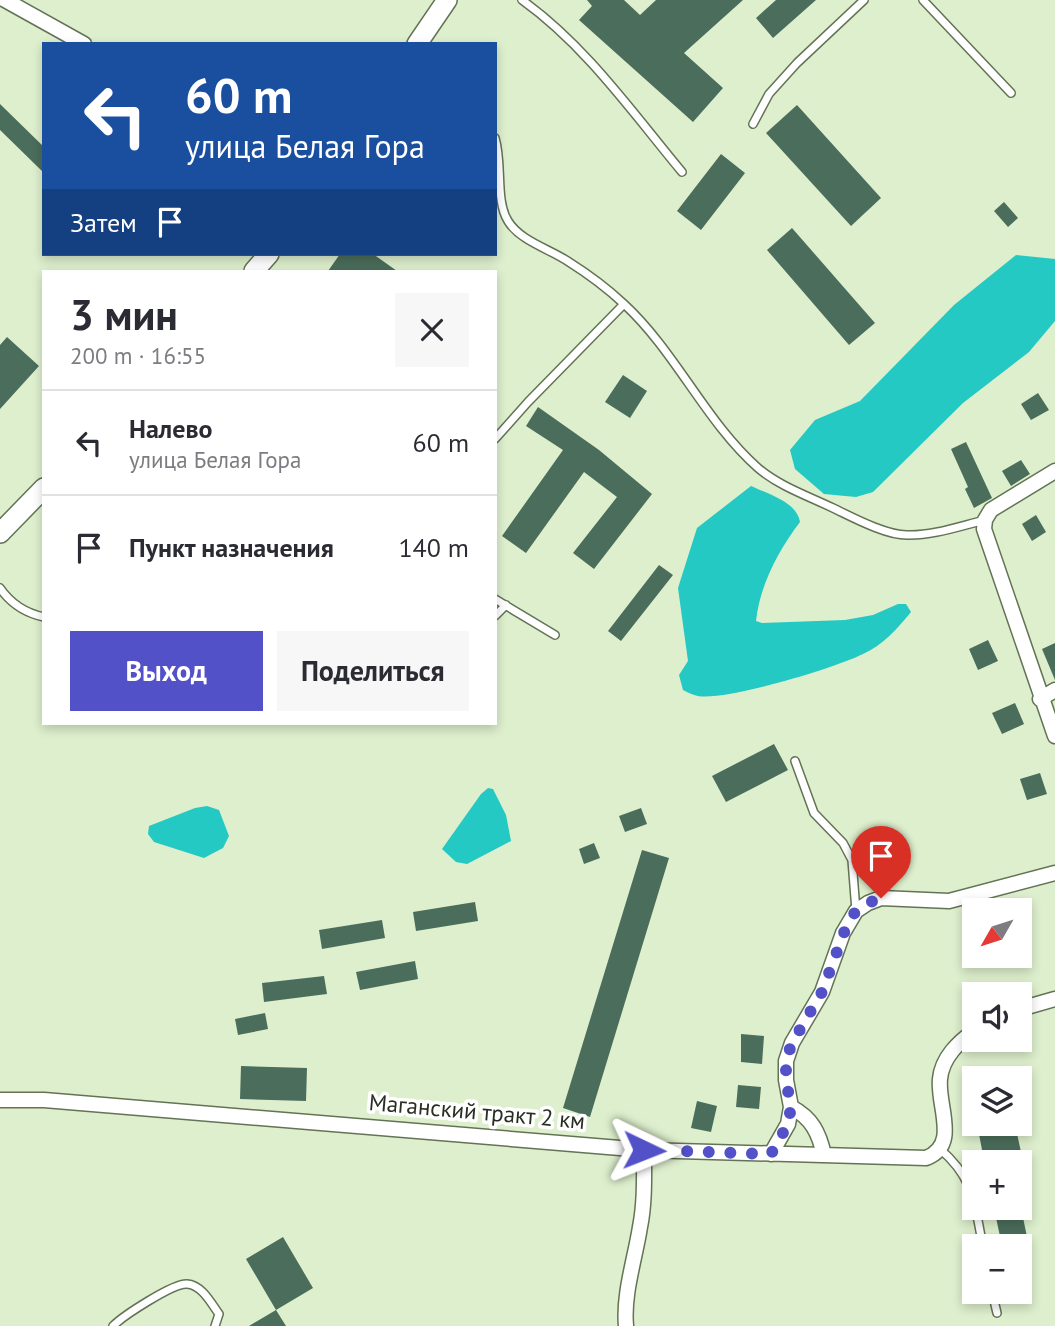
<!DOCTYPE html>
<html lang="ru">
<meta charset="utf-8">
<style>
body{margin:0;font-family:"PT Sans",sans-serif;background:#f7f7f7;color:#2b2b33;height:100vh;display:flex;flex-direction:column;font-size:26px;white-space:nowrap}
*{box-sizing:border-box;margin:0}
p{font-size:23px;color:#7c7c81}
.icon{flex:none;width:38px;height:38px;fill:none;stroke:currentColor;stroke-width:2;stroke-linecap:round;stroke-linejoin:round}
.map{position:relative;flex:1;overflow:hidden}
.panel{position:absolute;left:42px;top:270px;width:455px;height:455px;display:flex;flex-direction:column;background:#fff;border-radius:0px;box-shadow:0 4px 10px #0003}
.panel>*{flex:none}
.guide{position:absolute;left:42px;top:42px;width:455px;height:214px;border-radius:0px;box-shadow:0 4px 10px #0003;background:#1a4fa0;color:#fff;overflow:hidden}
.needle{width:46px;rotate:231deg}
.controls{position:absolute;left:962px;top:898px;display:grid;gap:14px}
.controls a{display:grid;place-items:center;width:70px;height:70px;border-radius:0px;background:#fff;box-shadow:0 4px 10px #0003;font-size:35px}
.pin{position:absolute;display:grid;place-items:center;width:60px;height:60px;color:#fff;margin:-72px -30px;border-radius:50% 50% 50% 0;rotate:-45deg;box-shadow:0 0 7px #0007}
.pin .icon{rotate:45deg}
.me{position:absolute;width:77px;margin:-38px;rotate:92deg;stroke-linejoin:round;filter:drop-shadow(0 0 5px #0008)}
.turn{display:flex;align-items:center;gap:24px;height:147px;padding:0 28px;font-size:32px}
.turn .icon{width:91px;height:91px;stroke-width:2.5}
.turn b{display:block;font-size:49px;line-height:60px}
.then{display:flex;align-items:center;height:66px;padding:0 28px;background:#0003;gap:14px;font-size:26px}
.round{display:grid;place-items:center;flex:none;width:74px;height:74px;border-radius:0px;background:#f7f7f7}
.headline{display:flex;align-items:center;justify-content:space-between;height:119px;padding:0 28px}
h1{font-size:42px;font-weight:700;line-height:52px}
.primary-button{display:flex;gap:14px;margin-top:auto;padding:14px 28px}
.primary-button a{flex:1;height:80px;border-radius:0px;background:#5351c8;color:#fff;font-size:28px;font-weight:700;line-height:80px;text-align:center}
.primary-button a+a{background:#f7f7f7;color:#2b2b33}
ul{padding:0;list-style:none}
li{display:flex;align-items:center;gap:21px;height:105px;padding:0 28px;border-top:2px solid #e1e1e2}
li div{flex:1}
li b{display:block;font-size:26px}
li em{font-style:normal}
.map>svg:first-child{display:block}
.water{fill:#23c9c2}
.building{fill:#4b6d5b}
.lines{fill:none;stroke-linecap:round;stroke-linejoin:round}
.service-casing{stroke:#637355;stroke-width:10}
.minor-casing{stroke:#637355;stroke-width:17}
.secondary-casing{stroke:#637355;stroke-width:22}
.service{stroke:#fff;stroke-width:7}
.minor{stroke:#fff;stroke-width:14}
.secondary{stroke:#fff;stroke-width:19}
.route{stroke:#5351c8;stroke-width:12;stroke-dasharray:0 21.6}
.labels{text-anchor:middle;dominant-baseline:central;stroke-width:7;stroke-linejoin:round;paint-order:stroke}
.street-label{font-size:23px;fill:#282f22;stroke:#fff}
</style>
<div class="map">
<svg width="1055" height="1326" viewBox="0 0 1055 1326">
<rect width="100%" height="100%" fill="#ddefcd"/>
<!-- water -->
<path class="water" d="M1016,255L1055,259V321L1029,352L963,403L873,492L856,497L824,494L795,469L790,450L815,420L860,401L954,305Z
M751,486C768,494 797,502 800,522C778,551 760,585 756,621L762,623L845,620L873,615L898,604H906L911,612C898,628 883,645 863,654C835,668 726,701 698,696C693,695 687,692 683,690L679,675L688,661L678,588L697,528Z
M488,788L493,789L506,815L511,841L467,864L456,862L442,849L481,794Z
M207,806L219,810L229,836L223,848L204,858L154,842L148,834L149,826L195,808Z"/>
<!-- building -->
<path class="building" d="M587,0H624L640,15L656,0H743L684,53L723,88L693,122L579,20L592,6Z
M776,0H816L773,38L756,18Z
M0,104L44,147V173L0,130Z
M797,105L881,198L851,226L766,133Z
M721,154L745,173L701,230L677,211Z
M1004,202L1018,218L1008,227L994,211Z
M792,228L875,323L849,345L767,250Z
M340,254H373L397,271H328Z
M7,337L39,366L0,409V345Z
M623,375L647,391L630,418L605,402Z
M1038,393L1049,410L1031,420L1021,404Z
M538,407L599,450L652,494L594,569L573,553L617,497L584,472L526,553L502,536L563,450L526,426Z
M966,442L992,498L974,508L965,489L968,487L951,449Z
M1021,460L1030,474L1011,486L1002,471Z
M1036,515L1046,532L1032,541L1022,524Z
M659,565L673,575L621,641L608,631Z
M988,640L998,661L978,670L969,649Z
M1055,643V680L1042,649Z
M1015,703L1024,724L1002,734L992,713Z
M774,744L788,770L726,802L712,776Z
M1040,773L1047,794L1027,800L1020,779Z
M641,808L647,824L625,832L619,816Z
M594,843L600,858L584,864L579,849Z
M642,850L669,858L590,1117L563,1108Z
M889,856L894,878L873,882L868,860Z
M475,902L478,921L416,931L413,912Z
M382,920L385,938L322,949L319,930Z
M415,961L418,979L360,990L356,972Z
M324,976L327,994L264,1002L262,983Z
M265,1013L268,1029L238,1035L235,1019Z
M741,1034L764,1036L762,1064L741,1062Z
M241,1066L307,1068L306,1101L240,1099Z
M738,1085L761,1087L759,1109L736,1107Z
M697,1101L717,1106L711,1132L691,1128Z
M977,1124H1015L1021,1152L984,1160Z
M994,1208H1021L1031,1256L1020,1259V1246H1002Z
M283,1237L313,1288L276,1310L246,1259Z
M276,1310L286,1326H249Z"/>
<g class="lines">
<!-- service casing -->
<g class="service-casing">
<path id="service" d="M522,0C586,46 632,112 682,172
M923,0L1011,93
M753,124L769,94L797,63L864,0
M495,138C503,165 495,200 508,221C520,241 550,249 569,262C588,274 607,288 624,304C676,352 705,421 758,468C779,486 808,496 833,508C852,517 885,535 907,535C932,536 960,526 985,520
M495,439L528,402L624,304
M0,588C11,604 25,613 44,617
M495,599L555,635
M495,616L506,605
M795,761L814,813L843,843L852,860L856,911
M940,1149C975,1179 974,1204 983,1246
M992,1292L997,1313
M113,1326C123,1316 173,1283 187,1284C202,1285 211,1303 219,1314L215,1326"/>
</g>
<!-- minor casing -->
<g class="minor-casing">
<path id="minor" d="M5,0L84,44
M1055,471L991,510L985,520L984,529L1055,736
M1040,699L1055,690
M1020,1009L1055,999
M0,1100H44L644,1150L926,1158C960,1145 937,1106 940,1079C942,1057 959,1042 975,1030
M791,1107C812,1118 819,1133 824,1155
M771,1154L788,1124L791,1107L786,1080V1061L792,1043L822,992L843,933L856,911L868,903L881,898L949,901L1055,873
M626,1326C623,1294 635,1259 640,1227C645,1202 644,1176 644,1150"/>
</g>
<!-- secondary casing -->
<g class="secondary-casing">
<path id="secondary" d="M417,44L447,0
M254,271L269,254
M0,533L44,488"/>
</g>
<!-- service -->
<use href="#service" class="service"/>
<!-- minor -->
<use href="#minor" class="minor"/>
<!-- secondary -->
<use href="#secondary" class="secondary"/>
</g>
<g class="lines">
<!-- route -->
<path class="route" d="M644,1150L771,1154L788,1124L791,1107L786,1080V1060L792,1043L822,992L848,922L856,911L868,903L881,898"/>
</g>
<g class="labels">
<!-- street labels -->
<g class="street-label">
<text transform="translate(477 1111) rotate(5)">Маганский тракт 2 км</text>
</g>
</g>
</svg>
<div class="controls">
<a><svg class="needle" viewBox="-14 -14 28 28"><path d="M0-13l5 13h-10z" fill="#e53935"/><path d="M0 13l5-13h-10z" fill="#7c7c81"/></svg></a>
<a><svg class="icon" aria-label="sound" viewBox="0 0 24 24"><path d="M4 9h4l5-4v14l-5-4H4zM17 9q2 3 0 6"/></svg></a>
<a><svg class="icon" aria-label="layers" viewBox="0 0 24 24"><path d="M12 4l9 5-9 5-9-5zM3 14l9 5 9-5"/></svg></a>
<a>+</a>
<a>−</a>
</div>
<div class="pin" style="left:881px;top:898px;background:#d93025"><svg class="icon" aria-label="arrive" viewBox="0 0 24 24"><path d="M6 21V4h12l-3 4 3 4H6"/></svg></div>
<svg class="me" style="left:644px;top:1150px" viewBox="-20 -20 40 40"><path d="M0-17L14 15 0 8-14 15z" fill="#5351c8" stroke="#fff" stroke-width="4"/></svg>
<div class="guide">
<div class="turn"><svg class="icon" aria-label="left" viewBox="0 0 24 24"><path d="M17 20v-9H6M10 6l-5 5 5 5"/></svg><div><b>60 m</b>улица Белая Гора</div></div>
<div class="then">Затем<svg class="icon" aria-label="arrive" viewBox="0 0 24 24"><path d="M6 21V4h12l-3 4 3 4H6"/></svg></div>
</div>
<section class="panel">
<div class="headline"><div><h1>3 мин</h1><p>200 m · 16:55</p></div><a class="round"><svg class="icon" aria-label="close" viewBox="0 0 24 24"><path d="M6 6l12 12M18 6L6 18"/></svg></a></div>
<ul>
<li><svg class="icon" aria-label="left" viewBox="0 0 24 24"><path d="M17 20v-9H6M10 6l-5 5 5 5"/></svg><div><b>Налево</b><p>улица Белая Гора</p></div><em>60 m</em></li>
<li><svg class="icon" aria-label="arrive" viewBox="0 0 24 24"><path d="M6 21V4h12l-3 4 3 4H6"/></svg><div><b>Пункт назначения</b></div><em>140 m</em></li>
</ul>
<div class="primary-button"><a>Выход</a><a>Поделиться</a></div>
</section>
</div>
